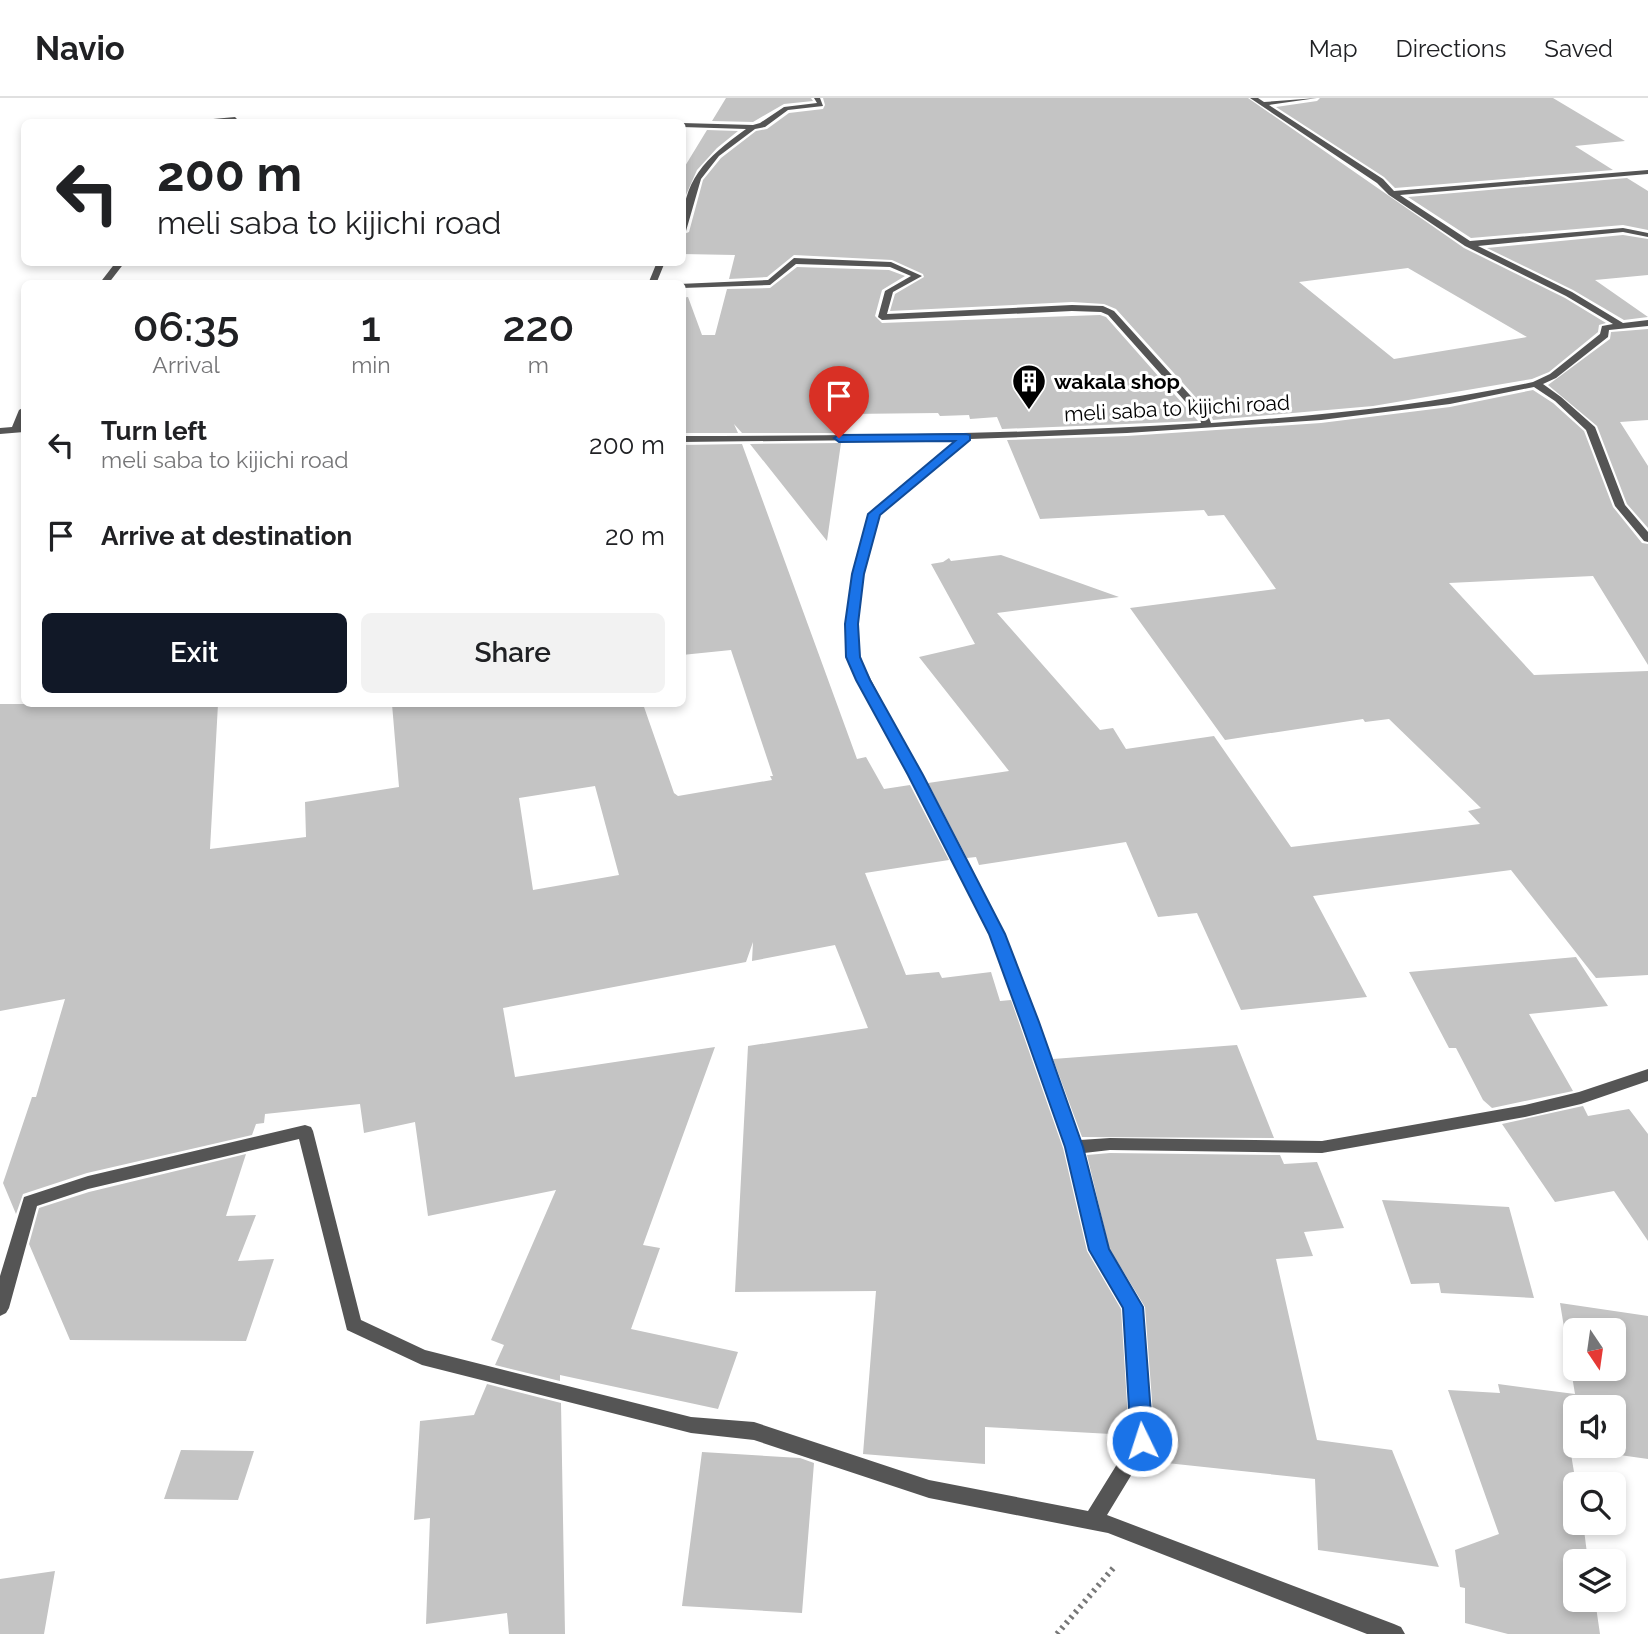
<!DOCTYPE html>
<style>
body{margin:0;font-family:Raleway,sans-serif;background:#f2f2f2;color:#202124;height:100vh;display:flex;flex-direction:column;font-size:26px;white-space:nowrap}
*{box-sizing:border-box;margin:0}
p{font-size:23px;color:#757577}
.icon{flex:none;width:38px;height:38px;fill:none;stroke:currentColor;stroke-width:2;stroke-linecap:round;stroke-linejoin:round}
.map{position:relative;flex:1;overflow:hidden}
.drawer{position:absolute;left:21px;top:182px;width:665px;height:427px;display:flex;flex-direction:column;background:#fff;border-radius:10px;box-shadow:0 4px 10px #0003}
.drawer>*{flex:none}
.top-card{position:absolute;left:21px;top:21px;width:665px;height:147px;border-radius:10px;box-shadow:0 4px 10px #0003;background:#fff;color:#202124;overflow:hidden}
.needle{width:46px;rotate:167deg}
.controls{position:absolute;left:1563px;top:1220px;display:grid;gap:14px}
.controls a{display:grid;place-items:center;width:63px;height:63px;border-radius:10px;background:#fff;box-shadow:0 4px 10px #0003;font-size:35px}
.pin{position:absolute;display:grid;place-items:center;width:60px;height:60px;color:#fff;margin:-72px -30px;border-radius:50% 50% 50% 0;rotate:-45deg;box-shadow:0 0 7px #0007}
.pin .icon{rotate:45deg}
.me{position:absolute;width:77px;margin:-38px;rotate:356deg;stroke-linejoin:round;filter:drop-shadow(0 0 5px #0008)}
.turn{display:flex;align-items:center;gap:24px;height:147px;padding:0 21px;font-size:32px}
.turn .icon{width:91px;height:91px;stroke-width:2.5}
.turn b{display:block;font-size:49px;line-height:60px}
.eta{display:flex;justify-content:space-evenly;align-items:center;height:119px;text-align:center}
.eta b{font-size:42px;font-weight:600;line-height:49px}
.button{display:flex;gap:14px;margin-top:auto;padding:14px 21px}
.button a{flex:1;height:80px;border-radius:10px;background:#111827;color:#fff;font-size:28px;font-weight:600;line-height:80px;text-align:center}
.button a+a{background:#f2f2f2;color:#202124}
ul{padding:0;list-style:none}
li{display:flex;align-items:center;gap:21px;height:91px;padding:0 21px}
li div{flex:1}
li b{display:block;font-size:26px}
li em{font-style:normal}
header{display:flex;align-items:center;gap:42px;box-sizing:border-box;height:98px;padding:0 35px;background:#fff;border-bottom:2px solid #e0e0e0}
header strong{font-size:33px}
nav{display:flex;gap:38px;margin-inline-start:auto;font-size:24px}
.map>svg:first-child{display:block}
.building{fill:#c4c4c4;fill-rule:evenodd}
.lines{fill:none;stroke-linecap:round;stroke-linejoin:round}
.path{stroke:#777;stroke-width:6;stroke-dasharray:2.5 4.5;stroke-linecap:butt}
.minor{fill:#555;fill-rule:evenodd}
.route{fill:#1a73e8;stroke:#114b97;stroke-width:2}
.labels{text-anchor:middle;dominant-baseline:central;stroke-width:6;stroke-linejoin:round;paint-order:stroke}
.far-poi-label{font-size:21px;font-weight:bold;fill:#000;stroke:#fff;text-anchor:start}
.far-street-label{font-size:21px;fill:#000;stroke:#fff}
</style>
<header>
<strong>Navio</strong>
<nav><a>Map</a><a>Directions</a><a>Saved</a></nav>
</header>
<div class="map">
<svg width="1648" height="1536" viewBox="0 0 1648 1536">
<rect width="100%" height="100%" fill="#fff"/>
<!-- building -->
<path class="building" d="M726,0H811L813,3L784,6L753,24L712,23Z
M823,0H1248L1464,150L1565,200L1606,225L1599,227L1598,234L1549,274L1532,281L1373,308L1213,322L1210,315L1116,211L1104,206L1072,204L890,213L895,196L924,179L923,176L892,162L794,157L767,179L729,181L735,157L682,156V137L689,134L703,82L721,60L756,33L767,31L789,15L823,11L825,7ZM1408,170L1527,239L1394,261L1299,184Z
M1320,0H1553L1625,43L1575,48L1613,72L1395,90L1384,79L1276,9L1317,3Z
M707,32L738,33L717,50L697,72L682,106V73Z
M1627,80L1648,93V132L1623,127L1471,140L1408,99Z
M1623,137L1648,141V177L1595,182L1648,219L1624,222L1573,192L1487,150Z
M797,169L889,172L905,178L882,192L875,218L882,225L1100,217L1106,219L1198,323L1002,331L997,319L970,321L969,317L940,318L938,315L848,316L845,312L842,335H742L734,326L738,335H682V200L688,199L702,237H715L727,191L770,190Z
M1648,231V322L1620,324L1648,368V430L1627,406L1597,328L1548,287L1610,241L1611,234Z
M1533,292L1553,305L1584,333L1613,409L1642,445L1648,446V567L1593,478L1449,485L1534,577L1648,573V877L1596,880L1511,772L1313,798L1367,899L1241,912L1197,815L1158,819L1126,744L979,767L976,759L967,760L928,685L1009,673L919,559L975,546L931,466L943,464L949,460L951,463L1001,457L1119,499L997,515L1100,632L1113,630L1126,651L1214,638L1291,749L1480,726L1468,713L1481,710L1389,621L1365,624L1363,621L1225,642L1130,510L1276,491L1224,417L1208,418L1204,412L1040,421L1007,342L1127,338L1321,325L1450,309Z
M841,345L827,443L750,346Z
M742,346L857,661L866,659L884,691L910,687L949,762L865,775L906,877L939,874L942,880L991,874L1000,903L1011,902L1063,1050L1087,1153L1121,1211L1129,1337L985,1329V1366L863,1356L876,1193L735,1194L748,948L868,930L835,847L752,863L753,844L746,864L503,910L515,979L715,949L643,1147L660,1150L631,1231L738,1254L718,1311L560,1277V1283L495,1267L504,1247L491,1242L556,1092L428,1118L415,1024L364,1035L360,1006L265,1016L264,1025L256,1026L252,1037L87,1075L23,1096L16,1116L3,1085L32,999H36L65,901L0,913V606H218L210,751L306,739L305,704L399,689L392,606H643L674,695L678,698L772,682L770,678H773L731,552L682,557V347ZM595,688L619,777L533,792L519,700Z
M1576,859L1608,908L1529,916L1573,993L1492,1010L1483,1002L1456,950H1449L1409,874Z
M1237,947L1274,1040L1082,1039L1053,961Z
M1583,1008L1588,1018L1629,1011L1648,1036V1143L1614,1093L1555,1104L1502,1026Z
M1110,1055L1280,1057L1284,1066L1317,1064L1344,1130L1304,1134L1313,1158L1276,1161L1317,1342L1392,1352L1439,1469L1318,1452L1315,1381L1148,1363L1147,1356L1155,1343L1145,1209L1109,1150L1087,1057Z
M246,1056L226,1118L256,1117L238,1163L274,1161L246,1243L70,1242L29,1146L39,1110L89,1094Z
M1382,1102L1509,1109L1534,1200L1441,1195L1439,1185L1411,1186Z
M1560,1205L1648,1218V1361L1570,1350L1576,1386L1575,1424H1583L1588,1463H1575V1502H1595L1600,1536H1508L1465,1525V1490L1460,1489L1455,1452L1499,1436L1448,1292L1500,1295L1498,1286L1575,1296ZM1575,1232H1614V1270H1575ZM1575,1309H1614V1348H1575Z
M487,1286L561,1305L565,1536H509L507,1515L426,1526L430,1420L414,1422L420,1323L474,1317Z
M181,1352L254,1353L238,1402L164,1401Z
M702,1354L800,1360L814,1365L802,1515L682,1508Z
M55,1473L44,1536H0V1481Z"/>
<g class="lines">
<!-- path -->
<path class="path" d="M1057,1536L1115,1468"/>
<!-- minor -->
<path class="minor" d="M814,0H820L823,8L788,12L765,29L755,31L719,58L701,81L686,133L682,135C682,81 705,61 746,31L682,29V25L753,27L760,25L784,9L817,5Z
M1250,0H1258L1264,4L1317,0L1269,7L1383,81L1394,93L1648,72V76L1400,97L1470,143L1623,130L1648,135V139L1623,134L1478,148L1572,194L1623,225L1648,222V228L1609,232L1608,239L1556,280L1543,286L1561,299L1595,329L1625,407L1648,434V444L1644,443L1615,408L1586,332L1555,303L1534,289L1450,306L1321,322L1127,335L970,341L879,417L864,476L858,526L859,559L1004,836L1080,1042L1110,1040L1322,1043L1525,1007L1579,994L1648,971V983L1581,1006L1525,1019L1322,1055L1110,1052L1084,1055L1107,1151L1142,1209L1152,1343L1107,1417L1394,1526L1401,1529L1405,1536H1367L1108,1435L929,1400L754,1342L691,1335L422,1267L347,1232L299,1041L88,1091L37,1108L9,1210L6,1215L0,1218V1178L24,1099L88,1078L305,1027L311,1029L313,1033L361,1222L425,1252L691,1319L754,1324L929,1382L1088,1413L1132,1342L1124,1210L1090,1152L1066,1049L990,836L847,559L846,526L852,476L869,416L957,341L682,344V338C856,338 1029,336 1201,325L1200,320L1108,217L1101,214L1072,213L882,222L878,219L885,193L911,178L890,169L796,166L770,187L682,190V186H679L768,182L794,160L891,164L922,178L893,194L887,216L1072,207L1103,208L1114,213L1208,317L1211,325C1320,318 1427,307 1533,284L1550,276L1600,236L1602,228L1613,226L1566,198L1465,148L1389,97L1377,85Z
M235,19L240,24H198L202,22Z
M116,164H125L108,186H99Z
M657,164H665L656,186H648Z
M24,309L22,328H24V334L0,336V330L12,329L19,312Z"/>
</g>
<!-- route -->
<path class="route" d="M966,336L970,337V342L880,417L864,476L858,526L860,559L870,582L923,677L1005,836L1039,924L1083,1049L1109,1151L1143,1209L1153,1343L1150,1350L1142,1353L1134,1350L1131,1343L1123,1210L1089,1152L1065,1049L1021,924L989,836L908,677L856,582L846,559L845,526L852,476L868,416L955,343L839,344L834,340L839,337Z"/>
<!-- icons -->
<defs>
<g id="building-pin" transform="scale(1.75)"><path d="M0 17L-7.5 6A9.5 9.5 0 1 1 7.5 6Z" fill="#000" stroke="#fff"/><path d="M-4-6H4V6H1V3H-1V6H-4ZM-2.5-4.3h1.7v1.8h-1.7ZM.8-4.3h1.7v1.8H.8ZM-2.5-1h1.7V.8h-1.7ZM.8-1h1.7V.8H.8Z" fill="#fff"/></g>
</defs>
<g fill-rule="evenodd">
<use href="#building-pin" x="1029" y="283"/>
</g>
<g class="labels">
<!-- far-poi labels -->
<g class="far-poi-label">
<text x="1054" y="283">wakala shop</text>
</g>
<!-- far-street labels -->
<g class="far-street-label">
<text transform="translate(1177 310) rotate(-3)">meli saba to kijichi road</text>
</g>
</g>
</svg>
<div class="controls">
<a><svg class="needle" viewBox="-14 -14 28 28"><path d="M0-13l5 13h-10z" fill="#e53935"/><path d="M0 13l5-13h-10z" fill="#757577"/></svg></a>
<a><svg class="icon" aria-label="sound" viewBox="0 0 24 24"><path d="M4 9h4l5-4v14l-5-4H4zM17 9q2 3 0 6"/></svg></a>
<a><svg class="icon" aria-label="search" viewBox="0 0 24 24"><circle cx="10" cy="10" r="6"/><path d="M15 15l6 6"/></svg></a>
<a><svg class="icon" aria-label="layers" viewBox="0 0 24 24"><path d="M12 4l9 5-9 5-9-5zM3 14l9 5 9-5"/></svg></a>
</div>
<div class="pin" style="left:839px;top:340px;background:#d93025"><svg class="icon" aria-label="arrive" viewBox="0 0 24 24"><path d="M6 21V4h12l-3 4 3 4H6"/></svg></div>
<svg class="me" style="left:1142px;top:1343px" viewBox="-20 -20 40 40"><circle r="17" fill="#1a73e8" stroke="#fff" stroke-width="3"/><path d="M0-11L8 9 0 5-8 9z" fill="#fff"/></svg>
<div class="top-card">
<div class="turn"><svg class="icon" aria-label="left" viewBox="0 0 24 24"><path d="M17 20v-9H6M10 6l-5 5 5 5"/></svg><div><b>200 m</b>meli saba to kijichi road</div></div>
</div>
<section class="drawer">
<div class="eta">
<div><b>06:35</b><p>Arrival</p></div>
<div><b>1</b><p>min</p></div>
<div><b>220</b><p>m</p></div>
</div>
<ul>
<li><svg class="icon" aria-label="left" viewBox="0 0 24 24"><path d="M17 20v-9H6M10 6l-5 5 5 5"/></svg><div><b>Turn left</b><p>meli saba to kijichi road</p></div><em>200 m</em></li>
<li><svg class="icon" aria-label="arrive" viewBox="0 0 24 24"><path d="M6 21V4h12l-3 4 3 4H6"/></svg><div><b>Arrive at destination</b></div><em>20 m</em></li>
</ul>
<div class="button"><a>Exit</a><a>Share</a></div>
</section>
</div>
